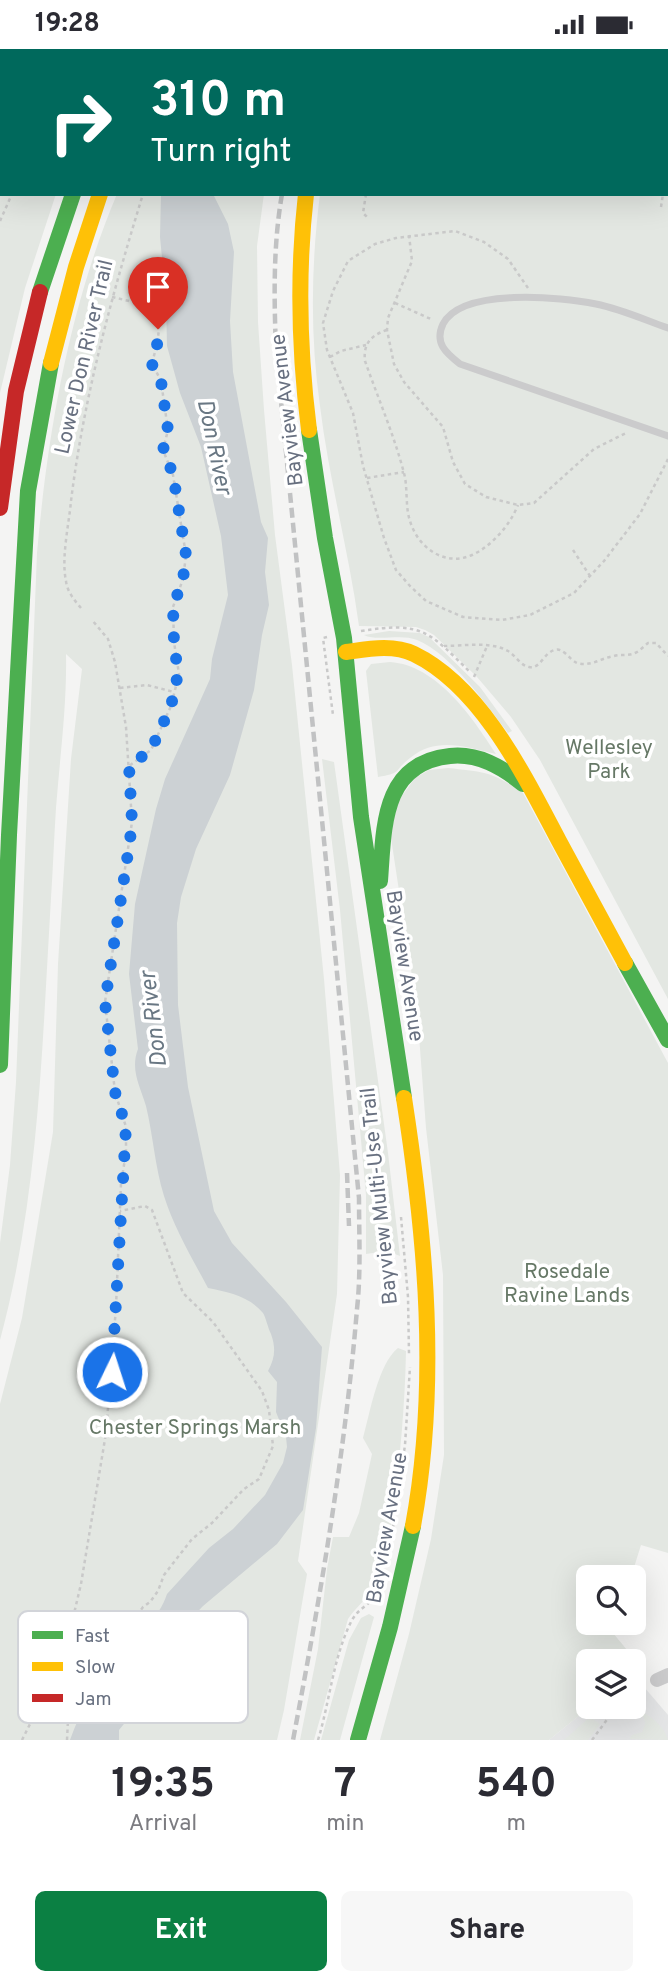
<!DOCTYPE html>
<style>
body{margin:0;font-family:Overpass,sans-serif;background:#f7f7f7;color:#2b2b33;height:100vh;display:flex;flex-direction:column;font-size:26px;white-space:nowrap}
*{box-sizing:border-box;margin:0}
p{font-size:23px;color:#7c7c81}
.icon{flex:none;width:38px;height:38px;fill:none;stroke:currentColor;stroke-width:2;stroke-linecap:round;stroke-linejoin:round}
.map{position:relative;height:1691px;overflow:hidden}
.sheet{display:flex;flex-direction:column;background:#fff;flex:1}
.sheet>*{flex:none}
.banner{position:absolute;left:0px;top:0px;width:668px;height:147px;box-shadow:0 7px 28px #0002;background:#00695c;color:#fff;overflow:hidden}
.tools{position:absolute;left:576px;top:1516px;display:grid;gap:14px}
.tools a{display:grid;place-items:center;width:70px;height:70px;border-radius:10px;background:#fff;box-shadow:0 7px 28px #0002;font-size:35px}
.pin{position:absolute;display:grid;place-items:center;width:60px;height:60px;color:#fff;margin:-72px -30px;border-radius:50% 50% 50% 0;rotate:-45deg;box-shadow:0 0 7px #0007}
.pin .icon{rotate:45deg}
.me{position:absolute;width:77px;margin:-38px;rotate:4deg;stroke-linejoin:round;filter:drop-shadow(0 0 5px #0008)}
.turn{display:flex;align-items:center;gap:24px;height:147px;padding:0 35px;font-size:32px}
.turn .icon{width:91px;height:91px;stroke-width:2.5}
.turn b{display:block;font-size:49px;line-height:60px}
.eta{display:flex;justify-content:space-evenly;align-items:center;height:119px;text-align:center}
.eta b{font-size:42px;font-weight:700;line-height:49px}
.button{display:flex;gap:14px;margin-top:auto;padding:14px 35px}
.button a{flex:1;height:80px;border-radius:10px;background:#0b8043;color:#fff;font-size:28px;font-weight:700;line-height:80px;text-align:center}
.button a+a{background:#f7f7f7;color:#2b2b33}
.status{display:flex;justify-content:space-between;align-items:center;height:49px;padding:0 35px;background:#fff;direction:ltr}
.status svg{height:19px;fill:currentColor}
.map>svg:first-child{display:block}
.built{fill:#e4e5e6}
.green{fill:#e3e7e2}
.water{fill:#ccd1d4}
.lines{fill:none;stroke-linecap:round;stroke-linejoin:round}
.path{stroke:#c9c9c9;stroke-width:2.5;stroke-dasharray:3.5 3.5;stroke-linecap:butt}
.lane{stroke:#cbcbcc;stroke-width:7}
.street{stroke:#cbcbcc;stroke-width:14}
.fast{stroke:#4caf50;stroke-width:16}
.slow{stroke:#ffc107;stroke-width:16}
.jam{stroke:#c62828;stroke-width:16}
.rail{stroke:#c1c2c3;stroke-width:4.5;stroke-dasharray:10 5;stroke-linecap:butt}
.route{stroke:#1a73e8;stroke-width:12;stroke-dasharray:0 21.6}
.labels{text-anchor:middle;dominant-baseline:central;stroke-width:7;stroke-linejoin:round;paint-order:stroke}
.street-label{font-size:21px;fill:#687080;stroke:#fff}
.park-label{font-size:21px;fill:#667866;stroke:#fff}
.water-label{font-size:23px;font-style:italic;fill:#697783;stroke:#fff}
.key{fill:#fff;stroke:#d2d4d9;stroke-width:2}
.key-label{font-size:19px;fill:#687080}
</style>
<div class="status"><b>19:28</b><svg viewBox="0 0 49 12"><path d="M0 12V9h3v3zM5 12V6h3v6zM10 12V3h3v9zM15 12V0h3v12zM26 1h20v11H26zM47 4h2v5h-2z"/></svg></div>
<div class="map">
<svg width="668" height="1691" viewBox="0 0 668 1691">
<rect width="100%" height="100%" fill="#f4f4f3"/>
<!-- built -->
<path class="built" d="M638,1631L668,1666V1691H549L591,1657H634V1632Z"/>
<!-- green -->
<path class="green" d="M0,0H116L2,2V145H56L25,239L0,344Z
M361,0H668V950L540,711L511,668L477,628L434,586L425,581L416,578L359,577C349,503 329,431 320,357C310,286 311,217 320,145H667V2H360Z
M117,145H264L257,197L258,273L264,361L275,486L292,616L324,930L340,1126L337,1245L298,1512L307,1525L284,1661L277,1691H0V1355L22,1269L53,1083L58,915L71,710L82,620L66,605C67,657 60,707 56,759C54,789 53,819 51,849C42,997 39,1147 0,1291V1194L10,1116L16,1033L37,504C48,382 69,259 117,145Z
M389,582L420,584L429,588L480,638L512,682L508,684C486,655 451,605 417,591C400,584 378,593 364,586Z
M390,613C437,616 473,669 496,705C465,698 437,687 410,709C393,722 403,724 378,728L366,622L371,615Z
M322,710L334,713L388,1104L400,1207L387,1202L366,1205V1146L340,861Z
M448,719C485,723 493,723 523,744L668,1014V1504L641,1496L631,1528H588V1573H610V1580C620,1594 641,1612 638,1631L634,1632V1612H588V1657H591L549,1691H380L409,1585L431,1490L444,1406L443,1226L426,1079L417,960L391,789L396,755L415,729L429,721Z
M398,1299L406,1302C405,1356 400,1410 393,1464C390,1485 389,1508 381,1528C374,1545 358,1555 348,1570L314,1691H300L318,1600L327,1520L333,1488H349L359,1464L372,1405L363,1389C370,1364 378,1315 398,1299Z
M369,1565L374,1568L340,1691H321L349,1591L361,1569Z
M639,1661C651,1667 665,1678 668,1691L629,1690L632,1686L642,1683L645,1675L644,1669L638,1664L630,1665L624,1670L627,1664Z
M590,1668L600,1675L588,1691H564Z"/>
<!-- water -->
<path class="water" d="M161,145H213L228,175L234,203L230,272L233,323L261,473L268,489L265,523L269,556L262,586L254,641L230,726L196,800L181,848L177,874L178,956L188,1038L214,1162L232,1194L286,1253L322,1298L316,1379L303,1461L277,1495L203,1557L139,1624L124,1649L128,1670L119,1681V1691H70C81,1660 98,1630 120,1605C137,1586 159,1570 167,1545L209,1499L233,1480L265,1446L283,1414L287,1398L286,1388L276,1363L277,1333L268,1322C275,1309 276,1299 271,1285C268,1279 266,1269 263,1264C249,1247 228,1243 208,1239C192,1209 174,1179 164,1147C155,1118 153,1086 146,1057C140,1037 130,1021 138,1000L129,925L135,855L156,760L165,730L210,630L212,610L228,546L221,487L201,398L180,344L167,297L166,250L160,188Z"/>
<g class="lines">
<!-- path -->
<path class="path" d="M458,0L460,2
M592,0L595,2
M49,2V0
M58,2L60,0
M78,2L79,0
M452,2L454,0
M667,38H668
M667,84L668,83
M667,88L668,86
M667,106L668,107
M667,115H668
M366,145L363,164L367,168
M661,158L663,145
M0,172L12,145
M409,186L412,212L388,269L387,281L394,315L404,333L443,378L453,413L465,435L486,448L518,456L534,454L594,400L628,383
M528,239L508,210L484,193L455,182L396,189L375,195L348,212L333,242L323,274L327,301L353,364L363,417L384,489L396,521L410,537L426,552L463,568L502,571L530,566L574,544L604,512L640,465L668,410
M112,248L155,258C163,274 157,296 152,314L161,332L168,381L163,401L173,426L186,506L183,530L173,558L174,593L179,625L171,657L151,701L129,717
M395,254L433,271
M387,281C371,286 363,295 365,312C378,349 394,386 404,424C408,439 405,457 410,472C418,499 445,518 472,506C492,497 510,476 518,456
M330,308L341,302L366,296
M367,429L404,423
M573,501L590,527
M81,559C74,551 67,542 66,532C61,509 69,475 71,452C84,347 112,246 143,145
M361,582C423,572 429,583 471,624
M327,588L323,589L333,666
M444,597C463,597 491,592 508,602C515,606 521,617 529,618C540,621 544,603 555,601C563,598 570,611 577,614C591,618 601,609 614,607C621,605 629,607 635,604C640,602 644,597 648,594H656L668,607
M474,628L487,597
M120,639L147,636L174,643
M401,1168L408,1248L409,1305
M390,1499L405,1396L410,1318
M22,1691L64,1607L81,1535L106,1384L116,1258L121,1134L126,1104V1078L115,1043L105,953L132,773L126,678L115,613L108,590L92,571
M67,1691L68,1671L78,1642L91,1623L112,1594L131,1575L143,1558L150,1553L158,1542L164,1526L192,1490L212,1474L244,1440L259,1430L273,1397L269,1361L262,1342L213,1273L183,1244L152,1161L145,1157L120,1162
M318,1691C330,1652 333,1608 352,1571C359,1558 374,1554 381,1540
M592,1691L617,1657"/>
<!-- lane -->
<path class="lane" d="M668,279C645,271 621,260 596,255C562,248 462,238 443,275C434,294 446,304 460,315L668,387"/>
<!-- street -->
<path class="street" d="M657,1631L668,1626"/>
<!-- fast -->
<path class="fast" d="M133,2L134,0
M40,243L73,145
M309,381L325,489L344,589L361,768L404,1049
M380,832C384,778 382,714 450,707C478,704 502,718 523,735
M625,914L668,991
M0,1016L9,786L28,442L51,314
M358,1691L390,1578L413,1477"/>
<!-- slow -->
<path class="slow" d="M161,2L162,0
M306,145C297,224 299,302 309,381
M51,314L76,218L100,145
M346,603C368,600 393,595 414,605C482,638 525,728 559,792C581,833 603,873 625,914
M404,1049C426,1191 439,1335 413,1477"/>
<!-- jam -->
<path class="jam" d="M346,0V2
M0,459L16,342L40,243"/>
<!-- rail -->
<path class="rail" d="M316,2V0
M282,145C273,197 274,249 276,301L359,1149C359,1186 361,1224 357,1260C345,1405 320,1549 293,1691
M347,1124L349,1177"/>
</g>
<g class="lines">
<!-- route -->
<path class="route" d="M112,1323L126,1078L115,1043L105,953L130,791L132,773L129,717L151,701L171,657L178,625L174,593L173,558L183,530L186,506L173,425L163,401L168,381L161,332L153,320L152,314L157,297L158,280"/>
</g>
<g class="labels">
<!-- street labels -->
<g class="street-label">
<text transform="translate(85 308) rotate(-77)">Lower Don River Trail</text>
<text transform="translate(288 361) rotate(-97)">Bayview Avenue</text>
<text transform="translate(404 917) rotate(81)">Bayview Avenue</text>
<text transform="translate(380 1147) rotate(-96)">Bayview Multi-Use Trail</text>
<text transform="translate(388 1479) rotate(-80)">Bayview Avenue</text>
</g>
<!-- park labels -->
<g class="park-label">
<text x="609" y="699">Wellesley<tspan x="609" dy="24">Park</tspan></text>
<text x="567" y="1223">Rosedale<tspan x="567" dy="24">Ravine Lands</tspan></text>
<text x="195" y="1379">Chester Springs Marsh</text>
</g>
<!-- water labels -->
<g class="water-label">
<text transform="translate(213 398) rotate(78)">Don River</text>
<text transform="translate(155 970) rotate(-97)">Don River</text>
</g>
</g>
<!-- legend -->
<rect x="18" y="1562" width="230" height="112" rx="10" class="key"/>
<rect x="32" y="1582" width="31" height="8" fill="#4caf50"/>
<rect x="32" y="1613" width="31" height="9" fill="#ffc107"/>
<rect x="32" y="1645" width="31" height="8" fill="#c62828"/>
<g class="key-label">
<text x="75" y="1593">Fast</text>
<text x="75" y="1624">Slow</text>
<text x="75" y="1656">Jam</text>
</g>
</svg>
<div class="tools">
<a><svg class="icon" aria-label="search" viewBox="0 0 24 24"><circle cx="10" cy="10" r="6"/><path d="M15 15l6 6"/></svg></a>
<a><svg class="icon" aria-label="layers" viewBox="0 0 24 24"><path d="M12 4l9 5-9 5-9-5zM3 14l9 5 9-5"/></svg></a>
</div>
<div class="pin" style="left:158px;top:280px;background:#d93025"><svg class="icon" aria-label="arrive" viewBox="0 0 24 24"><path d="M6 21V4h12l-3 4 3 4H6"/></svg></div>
<svg class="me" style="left:112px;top:1323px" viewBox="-20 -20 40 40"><circle r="17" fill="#1a73e8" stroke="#fff" stroke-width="3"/><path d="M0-11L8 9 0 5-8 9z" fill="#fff"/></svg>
<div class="banner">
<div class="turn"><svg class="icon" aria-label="right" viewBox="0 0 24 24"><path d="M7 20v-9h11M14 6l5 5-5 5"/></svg><div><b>310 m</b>Turn right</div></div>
</div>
</div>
<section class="sheet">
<div class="eta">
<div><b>19:35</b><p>Arrival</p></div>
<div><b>7</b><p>min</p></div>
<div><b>540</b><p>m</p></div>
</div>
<div class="button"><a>Exit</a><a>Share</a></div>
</section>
